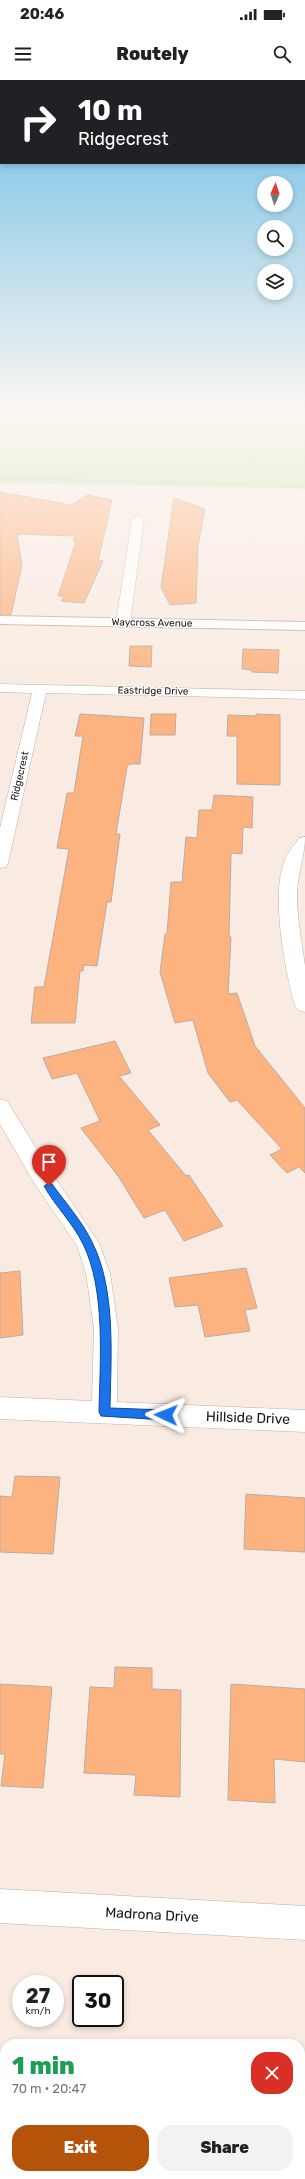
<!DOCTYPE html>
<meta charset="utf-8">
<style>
body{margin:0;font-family:Rubik,sans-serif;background:#f2f2f2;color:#222;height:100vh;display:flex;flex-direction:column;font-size:15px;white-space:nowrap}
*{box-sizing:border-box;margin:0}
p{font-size:13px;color:#767676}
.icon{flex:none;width:22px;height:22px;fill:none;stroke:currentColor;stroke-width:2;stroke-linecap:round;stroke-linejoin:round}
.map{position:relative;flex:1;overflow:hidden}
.panel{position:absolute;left:0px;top:1959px;width:305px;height:140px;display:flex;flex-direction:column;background:#fff;border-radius:16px 16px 0 0;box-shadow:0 2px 6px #0003}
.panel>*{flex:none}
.hud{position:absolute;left:0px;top:0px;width:305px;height:84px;box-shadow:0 2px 6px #0003;background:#202124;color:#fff;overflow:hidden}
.needle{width:26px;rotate:3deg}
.controls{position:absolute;left:257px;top:96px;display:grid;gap:8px}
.controls a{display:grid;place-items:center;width:36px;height:36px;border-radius:50%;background:#fff;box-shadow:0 2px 6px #0003;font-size:20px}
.speed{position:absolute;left:12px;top:1895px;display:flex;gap:8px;font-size:20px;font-weight:700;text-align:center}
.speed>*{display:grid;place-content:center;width:52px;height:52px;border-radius:50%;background:#fff;box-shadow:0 2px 6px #0003;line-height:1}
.speed small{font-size:10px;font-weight:400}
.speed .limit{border:2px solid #111;border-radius:6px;background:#fff;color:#111}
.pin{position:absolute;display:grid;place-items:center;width:34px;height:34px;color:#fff;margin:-41px -17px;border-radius:50% 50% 50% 0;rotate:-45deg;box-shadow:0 0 4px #0007}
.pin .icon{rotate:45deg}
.me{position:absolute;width:44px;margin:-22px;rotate:272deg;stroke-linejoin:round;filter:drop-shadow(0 0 3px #0008)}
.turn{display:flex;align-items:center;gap:14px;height:84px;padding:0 12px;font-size:18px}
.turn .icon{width:52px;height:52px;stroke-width:2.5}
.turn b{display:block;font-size:28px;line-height:34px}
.round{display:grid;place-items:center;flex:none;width:42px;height:42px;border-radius:16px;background:#f2f2f2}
.summary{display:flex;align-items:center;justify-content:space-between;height:68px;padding:0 12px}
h1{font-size:24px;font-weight:800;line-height:30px;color:#1e9e55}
.action{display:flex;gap:8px;margin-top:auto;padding:8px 12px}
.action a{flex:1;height:46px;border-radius:16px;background:#b45309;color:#fff;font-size:16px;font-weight:800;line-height:46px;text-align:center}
.action a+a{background:#f2f2f2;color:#222}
.status{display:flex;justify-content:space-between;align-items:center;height:28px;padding:0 20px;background:#fff;direction:ltr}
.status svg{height:11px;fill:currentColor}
header{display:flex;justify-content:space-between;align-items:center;height:52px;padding:0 12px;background:#fff;font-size:18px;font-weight:800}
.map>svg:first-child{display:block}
.green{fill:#c6e6ad}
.building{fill:#fcb37f;stroke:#baaca3}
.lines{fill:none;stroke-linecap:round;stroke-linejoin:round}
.street-casing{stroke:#beb0a7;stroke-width:1}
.secondary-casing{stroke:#beb0a7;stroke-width:2}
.path{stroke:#b0a59d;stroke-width:1.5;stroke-dasharray:1 1.5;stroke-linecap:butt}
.street{fill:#fff;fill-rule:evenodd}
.secondary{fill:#fff;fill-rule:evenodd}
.route{fill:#1a73e8;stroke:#114b97}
.labels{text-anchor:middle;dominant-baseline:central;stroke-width:3;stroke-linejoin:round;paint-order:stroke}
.far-street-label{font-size:10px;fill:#1b1613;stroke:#fff}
.near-street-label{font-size:14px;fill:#1b1613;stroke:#fff}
</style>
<div class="status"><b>20:46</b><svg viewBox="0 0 49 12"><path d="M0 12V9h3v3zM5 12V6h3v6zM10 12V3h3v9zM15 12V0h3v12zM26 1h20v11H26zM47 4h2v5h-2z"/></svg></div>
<header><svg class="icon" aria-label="menu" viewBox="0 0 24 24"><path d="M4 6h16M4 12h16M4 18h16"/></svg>Routely<svg class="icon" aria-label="search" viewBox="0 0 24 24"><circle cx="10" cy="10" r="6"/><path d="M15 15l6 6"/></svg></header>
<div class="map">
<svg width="305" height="2099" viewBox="0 0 305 2099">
<rect width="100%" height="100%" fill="#f9ebe1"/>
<!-- green -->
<path class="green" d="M0,327H305V409L0,403Z"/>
<!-- building -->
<path class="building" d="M0,412L71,425L87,415L112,420L98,481H103L84,523L61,521L64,516H58L76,461H73L75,456L17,454L22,485L11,535H0Z
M174,418L205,429L198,465L196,523L170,525L161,507Z
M130,566H152L151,587L129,586Z
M243,569L279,570L278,593L252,592V590L242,589Z
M80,634L144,638L140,684H129L127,687L116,754H120L111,822H107L97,886L84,885L83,891H80L75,943H31L35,907H44L69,769L57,768L67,713H74L83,656H75Z
M151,634H176L175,655H150Z
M256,634L280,635V705L237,704V656H227L228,635L256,636Z
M214,715L253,717L252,748L243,747L242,774L231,773L229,857H231L228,914L237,913L255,966L305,1028V1093L299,1087L287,1093L270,1075L282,1069L237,1020L230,1022L208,993L193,940L175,943L160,892L165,854H167L171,802H182L186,757L197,758L199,730H212Z
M115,961L131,993L119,996L160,1045L148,1050L186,1096L189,1095L223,1146L184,1161L165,1130L144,1138L118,1096L81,1048L100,1041L77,993L52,999L43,978Z
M246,1188L257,1228L245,1230L250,1251L205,1257L198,1225L175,1227L169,1198Z
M20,1191L23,1255L0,1258V1193Z
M15,1396L60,1397L53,1474L0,1472V1416L12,1417Z
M246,1414L305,1418V1472L244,1469Z
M115,1587L152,1588V1609L181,1610L180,1717L134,1715L136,1695L84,1693L90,1607L114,1608Z
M0,1604L52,1607L43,1708L1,1706L5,1674H0Z
M231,1604L305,1609V1682L274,1679L275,1723L228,1720Z"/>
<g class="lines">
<!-- street casing -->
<g class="street-casing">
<path id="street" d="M138,436L144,439L130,543L123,547L116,543L132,439Z
M0,604L305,611V619L46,613L8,783L6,787L0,788V748L32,613L0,612Z
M305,757C305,777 297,794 297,815C297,839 302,862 305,886C305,901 305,917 305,932L298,930L295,926C285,890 271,818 284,782C287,773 294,766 299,758Z
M0,1019L7,1021L49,1089L99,1163L110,1193L118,1248L117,1322L305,1330V1352L0,1339V1317L92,1321L94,1248L86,1193L77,1166L33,1101L0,1044Z
M0,1809L305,1826V1860L0,1843Z"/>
</g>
<!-- secondary casing -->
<g class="secondary-casing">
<path id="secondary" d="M0,536L305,542V550L0,544Z"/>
</g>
<!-- path -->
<path class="path" d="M0,398L305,406"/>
<!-- street -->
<use href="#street" class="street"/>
<!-- secondary -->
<use href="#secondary" class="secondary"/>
</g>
<!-- sky -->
<linearGradient id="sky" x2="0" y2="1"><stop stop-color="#6dbde5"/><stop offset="0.53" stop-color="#fcf6f2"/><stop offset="1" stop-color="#fcf6f2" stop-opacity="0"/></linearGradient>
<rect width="305" height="621" fill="url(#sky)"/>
<!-- route -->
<path class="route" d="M49,1103L52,1104C65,1122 82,1141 92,1162C116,1209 111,1276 110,1328L166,1330L172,1335L170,1338L166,1340L101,1336L99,1332C100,1282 106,1210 83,1164C73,1143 55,1126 44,1106Z"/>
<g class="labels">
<!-- far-street labels -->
<g class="far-street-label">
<text transform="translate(152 543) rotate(1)">Waycross Avenue</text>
<text transform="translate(153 611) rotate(1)">Eastridge Drive</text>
<text transform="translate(20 696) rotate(-77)">Ridgecrest</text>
</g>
<!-- near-street labels -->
<g class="near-street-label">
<text transform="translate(248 1338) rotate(2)">Hillside Drive</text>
<text transform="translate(152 1835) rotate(3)">Madrona Drive</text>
</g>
</g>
</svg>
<div class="controls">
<a><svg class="needle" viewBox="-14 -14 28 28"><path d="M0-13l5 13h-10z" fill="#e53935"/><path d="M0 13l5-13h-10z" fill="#767676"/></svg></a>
<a><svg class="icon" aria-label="search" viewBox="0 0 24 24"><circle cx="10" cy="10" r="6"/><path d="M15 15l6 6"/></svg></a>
<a><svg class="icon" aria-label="layers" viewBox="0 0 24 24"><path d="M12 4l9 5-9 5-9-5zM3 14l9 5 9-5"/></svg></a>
</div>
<div class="speed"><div>27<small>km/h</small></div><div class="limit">30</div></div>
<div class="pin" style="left:49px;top:1106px;background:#d93025"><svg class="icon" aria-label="arrive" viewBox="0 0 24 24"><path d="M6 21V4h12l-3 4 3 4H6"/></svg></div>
<svg class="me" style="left:166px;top:1335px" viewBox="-20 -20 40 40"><path d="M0-17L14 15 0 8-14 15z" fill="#1a73e8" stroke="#fff" stroke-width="4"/></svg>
<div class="hud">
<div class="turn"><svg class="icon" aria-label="right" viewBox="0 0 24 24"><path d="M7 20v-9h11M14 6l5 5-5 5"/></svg><div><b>10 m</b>Ridgecrest</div></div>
</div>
<section class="panel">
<div class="summary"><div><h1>1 min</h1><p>70 m · 20:47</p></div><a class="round" style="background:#d93025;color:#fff"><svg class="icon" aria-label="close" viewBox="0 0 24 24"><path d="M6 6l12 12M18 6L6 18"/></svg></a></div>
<div class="action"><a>Exit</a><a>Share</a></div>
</section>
</div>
